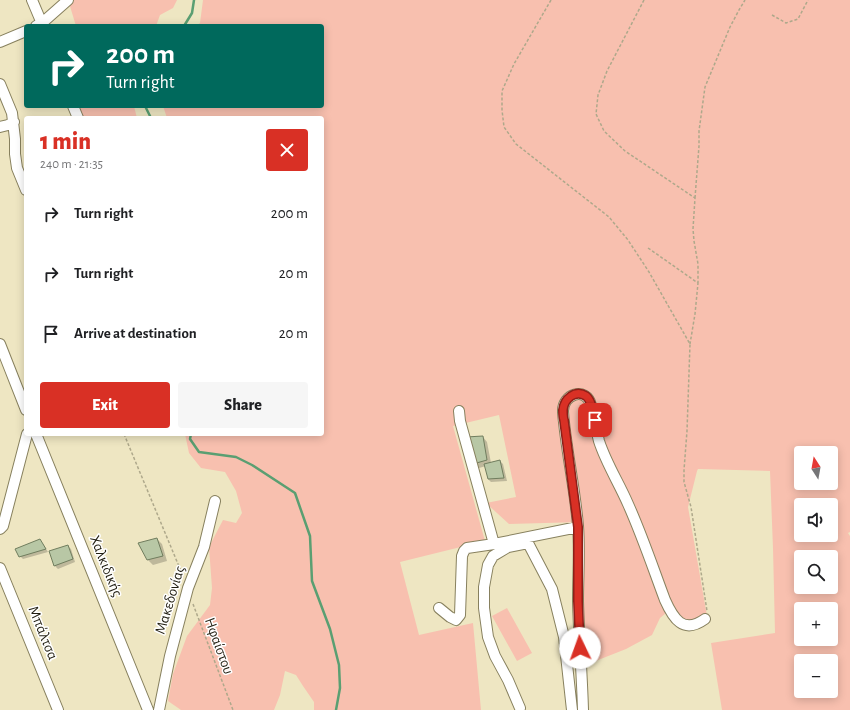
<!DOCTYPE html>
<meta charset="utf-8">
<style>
body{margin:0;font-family:"Alegreya Sans",sans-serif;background:#f6f6f6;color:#202124;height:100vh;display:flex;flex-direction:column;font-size:15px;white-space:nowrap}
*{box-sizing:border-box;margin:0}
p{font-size:13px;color:#757577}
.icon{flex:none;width:22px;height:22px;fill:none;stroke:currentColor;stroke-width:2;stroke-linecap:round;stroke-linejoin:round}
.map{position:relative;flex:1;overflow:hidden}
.details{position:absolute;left:24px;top:116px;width:300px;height:320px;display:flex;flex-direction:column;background:#fff;border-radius:4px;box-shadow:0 2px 10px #0003}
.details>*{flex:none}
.banner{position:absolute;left:24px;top:24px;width:300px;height:84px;border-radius:4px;box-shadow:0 2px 10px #0003;background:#00695c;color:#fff;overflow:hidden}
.needle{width:26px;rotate:349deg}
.buttons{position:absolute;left:794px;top:446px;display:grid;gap:8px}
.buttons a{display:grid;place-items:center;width:44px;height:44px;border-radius:4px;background:#fff;box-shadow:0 2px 10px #0003;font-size:20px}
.pin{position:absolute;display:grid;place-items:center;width:34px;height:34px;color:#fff;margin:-17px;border-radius:8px;box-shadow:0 2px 6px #0006}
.me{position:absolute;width:44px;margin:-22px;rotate:357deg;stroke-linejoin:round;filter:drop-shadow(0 0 3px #0008)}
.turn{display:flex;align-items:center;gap:14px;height:84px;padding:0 16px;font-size:18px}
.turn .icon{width:52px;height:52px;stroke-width:2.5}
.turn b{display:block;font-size:28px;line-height:34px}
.round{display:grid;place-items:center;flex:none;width:42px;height:42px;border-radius:4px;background:#f6f6f6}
.summary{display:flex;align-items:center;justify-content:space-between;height:68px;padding:0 16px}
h1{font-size:24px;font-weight:800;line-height:30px;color:#d93025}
.action{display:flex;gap:8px;margin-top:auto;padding:8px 16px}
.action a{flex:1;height:46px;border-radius:4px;background:#d93025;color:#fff;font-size:16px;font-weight:800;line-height:46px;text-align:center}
.action a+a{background:#f6f6f6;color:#202124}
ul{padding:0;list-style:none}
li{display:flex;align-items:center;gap:12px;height:60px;padding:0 16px}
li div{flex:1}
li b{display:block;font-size:15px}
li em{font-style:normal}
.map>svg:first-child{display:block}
.green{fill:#f8c0af;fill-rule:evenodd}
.shadow{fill:#0003}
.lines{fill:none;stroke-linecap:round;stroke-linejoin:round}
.stream{stroke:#5a9f72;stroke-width:2.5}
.building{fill:#b8c7a5;stroke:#707d5e}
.street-casing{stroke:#87805e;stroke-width:12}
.path{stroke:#aea88b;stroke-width:1.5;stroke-dasharray:3 2;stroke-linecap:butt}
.street{stroke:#fff;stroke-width:10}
.route-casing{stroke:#8d1f18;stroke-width:10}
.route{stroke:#d93025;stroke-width:7}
.labels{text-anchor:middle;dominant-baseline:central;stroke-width:3;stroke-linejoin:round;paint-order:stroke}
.street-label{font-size:15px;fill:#211e11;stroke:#fff}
</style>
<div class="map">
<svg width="850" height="710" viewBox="0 0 850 710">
<rect width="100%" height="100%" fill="#eee6c2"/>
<!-- green -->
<path class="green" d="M73,0H177L173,8L160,15L156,26H76L69,3Z
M203,0H850V532L848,533L850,536V710H722L711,643L775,633L773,548L770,471L698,469L697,471L688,507L708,622L683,628L672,623L666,613L660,618L652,635L626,649L583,666L581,522L509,524L486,503L516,497L499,415L453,426L485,541L400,562L419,635L473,623L481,710H314V702L303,686L296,675L285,671L280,695L274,710H181L168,701L173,674L187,636L210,605L212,588L209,547L223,520L236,523L242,513L236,491L225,472L201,468L189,453L185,434H322V118H167L163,106H322V26H196L200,23ZM801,453H831V483H801ZM801,505H831V535H801ZM801,557H831V587H801ZM801,609H831V639H801ZM801,661H831V691H801Z
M78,106H134L137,118H82Z
M507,608L532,653L517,661L492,616Z"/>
<!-- shadow -->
<path class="shadow" d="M483,437L487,442L491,463L500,461L503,464L507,481L491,482L488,479L486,466L479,468L474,463Z
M157,539L162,544L167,561L153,565L148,560L139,544Z
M43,544L48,552L23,559L20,556Z
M68,546L71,549L75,562L58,569L55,566L51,552Z"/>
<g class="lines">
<!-- stream -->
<path class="stream" d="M184,26L192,13L194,0
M145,106L151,118
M191,434L190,439L199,452L236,457L252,465L295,493L310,536L312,581L330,629L339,665L340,688L336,710"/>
</g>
<!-- building -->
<path class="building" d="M483,436L487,460L473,464L466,437Z
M500,460L504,478L488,479L484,464Z
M157,538L163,556L147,560L138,543Z
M40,539L46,549L19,557L15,549Z
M68,545L73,559L54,566L49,551Z"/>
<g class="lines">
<!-- street casing -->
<g class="street-casing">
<path id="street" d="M32,0L43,26
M36,26L42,23L68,0
M0,42L26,31
M0,84L12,113L15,139V154L17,168L26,190
M73,106L78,118
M0,127L8,125L14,122
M0,344L26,410
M459,411L460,421L494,544
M36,434L148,710
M0,529L3,526L27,434
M0,568L58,710
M439,608L450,617L456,620L460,615L462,556L464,551L467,548L494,544L578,527
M520,708L508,680L495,656L488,637L484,608V587L488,565L493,556L508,547L528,543L552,589L564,637L572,710
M159,710L170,656L188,588L204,547L215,501
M583,710C582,674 579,638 578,601C578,576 580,551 578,526C575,488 566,450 563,412C562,394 586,386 591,405C594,417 596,429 599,441C606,463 619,483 628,504C642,535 653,568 665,600C673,618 683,635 705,619"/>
</g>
<!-- path -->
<path class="path" d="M551,0L514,64L502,91V110L504,127L516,144L609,217L628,240L649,272L690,344L687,431L684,470V482L691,507L707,611
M644,0L607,71L598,95L596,114L604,131L625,151L695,198L693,229L694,241L698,264V283
M772,15L786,23L798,19L808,0
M695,198L699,146V131L705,87L730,27L739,10L745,0
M648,248L698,283L695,314L690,344
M124,434L183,576
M193,604L233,710"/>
<!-- street -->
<use href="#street" class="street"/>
</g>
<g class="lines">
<!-- route casing -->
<g class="route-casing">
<path id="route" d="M580,648L578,601V527L564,420C563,417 563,413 563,410C564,399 575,389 586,396C592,401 593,412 595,420"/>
</g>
<!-- route -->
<use href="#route" class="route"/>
</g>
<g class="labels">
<!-- street labels -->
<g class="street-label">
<text transform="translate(106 566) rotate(68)">Χαλκιδικής</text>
<text transform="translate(170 600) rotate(-73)">Μακεδονίας</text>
<text transform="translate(43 633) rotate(68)">Μπάλτσα</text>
<text transform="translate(219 646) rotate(70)">Ηφαίστου</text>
</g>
</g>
</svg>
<div class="buttons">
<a><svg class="needle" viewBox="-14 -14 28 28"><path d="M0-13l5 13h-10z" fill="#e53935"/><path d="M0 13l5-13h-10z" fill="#757577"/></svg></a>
<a><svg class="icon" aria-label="sound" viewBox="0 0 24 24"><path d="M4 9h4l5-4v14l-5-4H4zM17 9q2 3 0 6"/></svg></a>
<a><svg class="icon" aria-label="search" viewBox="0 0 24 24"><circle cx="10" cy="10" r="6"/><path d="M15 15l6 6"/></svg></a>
<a>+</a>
<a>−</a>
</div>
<div class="pin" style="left:595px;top:420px;background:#d93025"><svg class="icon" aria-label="arrive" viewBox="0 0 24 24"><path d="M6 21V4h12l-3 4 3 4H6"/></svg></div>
<svg class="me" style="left:580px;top:648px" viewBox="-20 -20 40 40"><circle r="19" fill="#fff"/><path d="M0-13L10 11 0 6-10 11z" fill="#d93025"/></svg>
<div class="banner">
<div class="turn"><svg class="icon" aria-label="right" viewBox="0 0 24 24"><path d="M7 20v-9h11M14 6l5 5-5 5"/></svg><div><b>200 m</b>Turn right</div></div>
</div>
<section class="details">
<div class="summary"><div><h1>1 min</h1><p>240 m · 21:35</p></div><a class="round" style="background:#d93025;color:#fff"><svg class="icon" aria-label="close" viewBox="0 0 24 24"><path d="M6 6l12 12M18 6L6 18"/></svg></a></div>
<ul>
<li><svg class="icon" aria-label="right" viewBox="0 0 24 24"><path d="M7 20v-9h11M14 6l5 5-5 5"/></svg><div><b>Turn right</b></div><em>200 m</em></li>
<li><svg class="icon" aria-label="right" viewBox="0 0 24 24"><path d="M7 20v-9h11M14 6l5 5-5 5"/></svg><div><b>Turn right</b></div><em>20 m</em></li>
<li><svg class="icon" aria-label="arrive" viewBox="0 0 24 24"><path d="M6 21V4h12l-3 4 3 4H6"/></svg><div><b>Arrive at destination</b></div><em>20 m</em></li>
</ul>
<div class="action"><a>Exit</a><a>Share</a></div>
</section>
</div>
